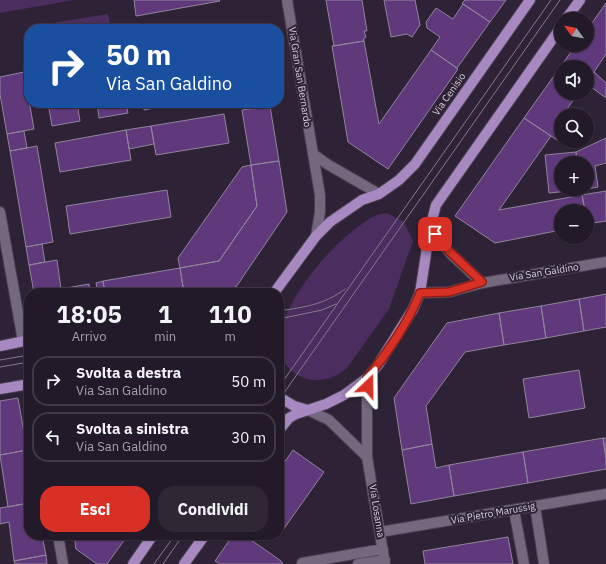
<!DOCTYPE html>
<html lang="it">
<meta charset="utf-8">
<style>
body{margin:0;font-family:"IBM Plex Sans",sans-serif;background:#2e2734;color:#f1f3f6;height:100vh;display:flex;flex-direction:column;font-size:15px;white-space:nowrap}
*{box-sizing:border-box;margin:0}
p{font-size:13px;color:#a2a1a8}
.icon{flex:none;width:22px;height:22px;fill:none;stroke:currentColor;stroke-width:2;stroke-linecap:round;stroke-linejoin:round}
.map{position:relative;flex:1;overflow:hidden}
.panel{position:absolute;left:24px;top:288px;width:260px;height:252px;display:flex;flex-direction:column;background:#221a28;border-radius:16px;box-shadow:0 1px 3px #0004,0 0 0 1px #3f3845}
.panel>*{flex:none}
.top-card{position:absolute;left:24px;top:24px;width:260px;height:84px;border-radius:16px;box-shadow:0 1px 3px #0004,0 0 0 1px #3f3845;background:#1a4fa0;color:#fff;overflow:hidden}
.needle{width:26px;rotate:303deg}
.controls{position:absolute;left:554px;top:12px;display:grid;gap:8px}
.controls a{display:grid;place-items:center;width:40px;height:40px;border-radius:50%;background:#221a28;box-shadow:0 1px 3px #0004,0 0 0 1px #3f3845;font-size:20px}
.pin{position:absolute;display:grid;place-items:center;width:34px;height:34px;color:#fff;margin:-17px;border-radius:8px;box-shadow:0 2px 6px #0006}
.me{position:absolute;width:44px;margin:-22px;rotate:23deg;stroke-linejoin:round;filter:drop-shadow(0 0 3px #0008)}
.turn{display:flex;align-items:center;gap:14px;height:84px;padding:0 16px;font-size:18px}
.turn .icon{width:52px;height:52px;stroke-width:2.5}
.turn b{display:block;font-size:28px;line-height:34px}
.eta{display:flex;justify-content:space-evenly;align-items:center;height:68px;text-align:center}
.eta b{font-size:24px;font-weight:700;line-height:28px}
.button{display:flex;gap:8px;margin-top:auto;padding:8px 16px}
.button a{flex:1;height:46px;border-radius:16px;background:#d93025;color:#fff;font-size:16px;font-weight:700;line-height:46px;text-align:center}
.button a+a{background:#2e2734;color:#f1f3f6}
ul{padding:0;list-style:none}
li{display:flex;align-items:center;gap:12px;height:50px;margin:0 8px 6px;padding:0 8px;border:2px solid #3f3845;border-radius:16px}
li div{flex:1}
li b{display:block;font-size:15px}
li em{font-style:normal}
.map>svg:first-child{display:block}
.green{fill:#4b2d60}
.building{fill:#60387c;stroke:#90849b}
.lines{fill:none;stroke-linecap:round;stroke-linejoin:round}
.minor-casing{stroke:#483f4f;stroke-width:12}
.major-casing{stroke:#483f4f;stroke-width:12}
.minor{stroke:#74687e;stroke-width:10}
.major{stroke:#a888c1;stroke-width:10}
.tram{stroke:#837b8a;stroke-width:1}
.route-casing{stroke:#8d1f18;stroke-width:10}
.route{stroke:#d93025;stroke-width:7}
.labels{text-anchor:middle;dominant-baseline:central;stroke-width:4;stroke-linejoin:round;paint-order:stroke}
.street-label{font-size:10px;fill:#d7d1dd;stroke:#2e2336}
</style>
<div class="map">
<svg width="606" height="564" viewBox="0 0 606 564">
<rect width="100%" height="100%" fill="#2e2336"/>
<!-- green -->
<path class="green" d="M0,0H74L0,13Z
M108,14L111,29H29V31L28,27Z
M386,213L403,221L413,241L389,309L347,368C315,396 272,373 279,330C280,326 283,321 285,317C303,278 334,242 369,219C374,215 381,214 386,213Z"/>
<!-- building -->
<path class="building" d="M134,0H219L220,1L136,16Z
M326,0H362L367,31H364L366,37L364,38V41L334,46Z
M384,0H415L420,25L412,37L407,34L391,37Z
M465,0H506L490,22L463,4L462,3Z
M606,3V54L594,72L587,81V67H561V93H578L563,115H561V117L558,122L561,124V141H574L569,148L524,118L576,45H587V30Z
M463,4L490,22L457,68L431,50L440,37L427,28L426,22L436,8L453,19Z
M364,41L379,124L431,50L458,69L388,169L348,142L332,46Z
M24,72L34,129L7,134L0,94V77Z
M594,72L606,83V98L587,84V81Z
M48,103H77L80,121L52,126Z
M97,103H126L128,113L99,118Z
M143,103H175V104L144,110Z
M252,103H269L270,106L253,109Z
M270,106L279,161L251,165L242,110Z
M224,114L229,143L156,155L151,126Z
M524,118L551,136L499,210L582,195L585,211H561V230L495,243L455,216Z
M151,126L154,144L129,149L126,130Z
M126,130L131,160L60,172L55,143Z
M24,131L27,148L10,151L7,134Z
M606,138V163L595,166L598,187L587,189V163H577L576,152Z
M37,146L53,242L26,247L10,151Z
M576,152L577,163H561V189L580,190L549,193L545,155Z
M279,161L287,212L236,287L203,293H184L180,268L219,261L257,206L251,165Z
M251,165L257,206L219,261L180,268L178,258L242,167Z
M167,190L171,217L70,234L66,206Z
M606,191V221L587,224V211H585L582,195Z
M42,244L45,262L29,265L26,247Z
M57,260L61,289L89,284L90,293H34L29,265Z
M180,268L184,293H105L103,281Z
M103,281L105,293H91L98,292L96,283Z
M606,294V327L584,331L579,299Z
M579,299L584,331L546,338L541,306Z
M541,306L546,338L504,345L499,313Z
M499,313L504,345L465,352L426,406L432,444L402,450L394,398L447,323Z
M579,370L585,408L529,418L523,379Z
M18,398L27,450L0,455V401Z
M603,438L606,458V469L528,483L523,452Z
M603,438H606V458Z
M432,444L436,468L449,465L454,496L411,504L402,450Z
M27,450L29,460V503L8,507L0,455Z
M293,450L324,472L278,537L275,535H279V470Z
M523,452L528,483L454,496L449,465Z
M29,503V535H42L46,555L14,561L9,522L0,524V508Z
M74,535H128L107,564H97L76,549Z
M233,535H244L281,561L283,564H220L215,561Z
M508,537L513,564H425L423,551Z
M46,555L47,564H15L14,561Z"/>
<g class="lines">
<!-- minor casing -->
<g class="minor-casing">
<path id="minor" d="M287,0L320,195V212L316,236
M313,154L327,164L379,194
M0,212L23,341
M430,228L450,253L482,283
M420,293L449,292L482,283L606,262
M367,378V457L385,564
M308,410L329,420L367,457
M535,506L544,564
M514,510L524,564
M380,532L606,494
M58,535L63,564
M302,563L383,549
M358,564L385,560"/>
</g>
<!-- major casing -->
<g class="major-casing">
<path id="major" d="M566,19L580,0
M274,293L316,236L330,222L362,200L379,194L399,180L415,164L530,0
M0,346L29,340
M0,389L29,384
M279,397L294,406L308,410
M279,430L289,418L296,414L326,404L344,395L367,378L378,365L413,309L420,293L430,228L436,205L561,27
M133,564L153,535
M184,564L205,535"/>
</g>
<!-- minor -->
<use href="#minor" class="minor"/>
<!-- major -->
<use href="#major" class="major"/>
<!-- tram -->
<path class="tram" d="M279,311C304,307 324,305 345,289
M279,319L322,310L336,304
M0,360L29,355
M0,367L29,362
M279,387L551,0
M279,400L560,0
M154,564L175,535
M163,564L183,535"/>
</g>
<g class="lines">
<!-- route casing -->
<g class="route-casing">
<path id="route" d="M368,386L367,378C387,354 409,321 420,293L449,292L482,282L450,252L435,234"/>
</g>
<!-- route -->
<use href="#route" class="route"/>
</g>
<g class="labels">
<!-- street labels -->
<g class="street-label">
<text transform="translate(300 77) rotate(81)">Via Gran San Bernardo</text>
<text transform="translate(449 94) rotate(-55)">Via Cenisio</text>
<text transform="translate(544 272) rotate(-9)">Via San Galdino</text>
<text transform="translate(377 511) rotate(81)">Via Losanna</text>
<text transform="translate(493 513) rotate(-10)">Via Pietro Marussig</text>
</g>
</g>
</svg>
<div class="controls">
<a><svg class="needle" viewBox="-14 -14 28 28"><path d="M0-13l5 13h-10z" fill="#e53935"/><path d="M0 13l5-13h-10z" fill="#a2a1a8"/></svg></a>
<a><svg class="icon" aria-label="sound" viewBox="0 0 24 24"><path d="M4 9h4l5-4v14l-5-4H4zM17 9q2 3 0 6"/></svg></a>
<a><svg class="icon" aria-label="search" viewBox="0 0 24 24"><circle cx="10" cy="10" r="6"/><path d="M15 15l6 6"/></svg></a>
<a>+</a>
<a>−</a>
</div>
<div class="pin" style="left:435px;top:234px;background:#d93025"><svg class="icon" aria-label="arrive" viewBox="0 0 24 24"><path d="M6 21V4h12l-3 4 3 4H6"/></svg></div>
<svg class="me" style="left:368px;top:386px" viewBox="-20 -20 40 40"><path d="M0-17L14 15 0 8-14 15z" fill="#d93025" stroke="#fff" stroke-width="4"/></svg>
<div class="top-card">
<div class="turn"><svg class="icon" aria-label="right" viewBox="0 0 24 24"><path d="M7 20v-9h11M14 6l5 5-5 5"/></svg><div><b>50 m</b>Via San Galdino</div></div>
</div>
<section class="panel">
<div class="eta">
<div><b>18:05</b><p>Arrivo</p></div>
<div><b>1</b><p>min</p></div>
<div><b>110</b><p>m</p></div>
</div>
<ul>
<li><svg class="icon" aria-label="right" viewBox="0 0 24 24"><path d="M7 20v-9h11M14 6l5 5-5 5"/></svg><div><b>Svolta a destra</b><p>Via San Galdino</p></div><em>50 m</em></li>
<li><svg class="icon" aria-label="left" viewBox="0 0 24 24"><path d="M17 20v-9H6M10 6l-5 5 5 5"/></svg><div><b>Svolta a sinistra</b><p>Via San Galdino</p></div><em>30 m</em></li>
</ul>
<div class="button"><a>Esci</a><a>Condividi</a></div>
</section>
</div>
